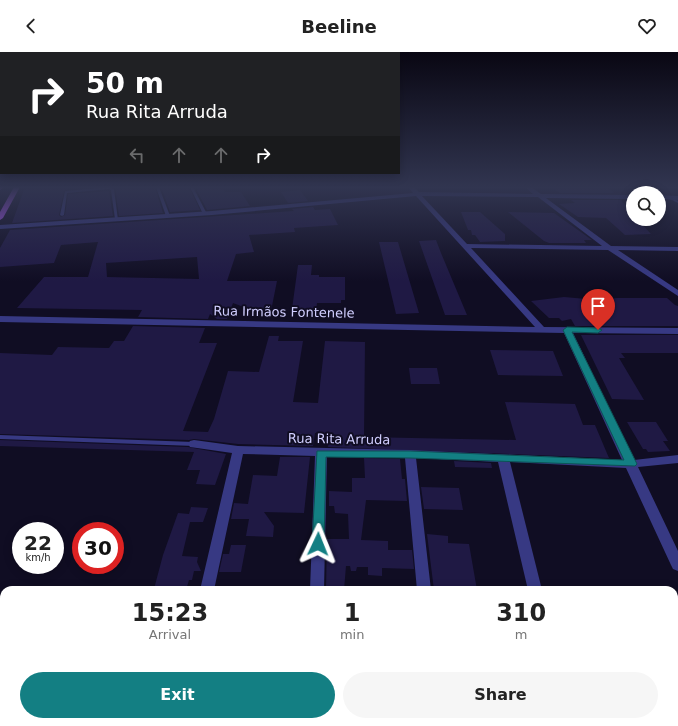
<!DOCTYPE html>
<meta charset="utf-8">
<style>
body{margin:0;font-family:"DejaVu Sans",sans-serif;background:#f6f6f6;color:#222;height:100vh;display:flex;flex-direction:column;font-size:15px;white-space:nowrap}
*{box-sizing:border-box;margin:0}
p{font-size:13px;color:#767676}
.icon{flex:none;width:22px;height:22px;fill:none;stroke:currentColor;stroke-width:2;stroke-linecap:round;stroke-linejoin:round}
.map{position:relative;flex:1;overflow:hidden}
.drawer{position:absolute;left:0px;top:534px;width:678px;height:140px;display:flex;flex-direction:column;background:#fff;border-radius:12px 12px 0 0;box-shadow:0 2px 10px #0003}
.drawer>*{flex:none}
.guide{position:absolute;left:0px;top:0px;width:400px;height:122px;box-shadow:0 2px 10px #0003;background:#202124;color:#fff;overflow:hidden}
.tools{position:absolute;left:626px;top:134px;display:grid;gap:8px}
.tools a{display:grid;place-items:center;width:40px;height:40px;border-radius:50%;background:#fff;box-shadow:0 2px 10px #0003;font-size:20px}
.speed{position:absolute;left:12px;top:470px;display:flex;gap:8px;font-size:20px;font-weight:700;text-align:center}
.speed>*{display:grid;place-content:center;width:52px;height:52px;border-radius:50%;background:#fff;box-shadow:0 2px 10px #0003;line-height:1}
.speed small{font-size:10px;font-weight:400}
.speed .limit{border:6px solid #d22;background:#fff;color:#111}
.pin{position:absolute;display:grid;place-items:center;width:34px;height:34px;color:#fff;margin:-41px -17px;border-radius:50% 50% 50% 0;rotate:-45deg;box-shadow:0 0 4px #0007}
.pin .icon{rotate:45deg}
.me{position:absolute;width:44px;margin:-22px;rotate:2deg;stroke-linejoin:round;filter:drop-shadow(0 0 3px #0008)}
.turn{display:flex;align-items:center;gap:14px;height:84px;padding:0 20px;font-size:18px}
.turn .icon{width:52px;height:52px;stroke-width:2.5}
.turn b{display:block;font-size:28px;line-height:34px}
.lanes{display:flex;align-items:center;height:38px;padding:0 20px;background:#0003;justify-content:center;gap:20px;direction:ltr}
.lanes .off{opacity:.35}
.eta{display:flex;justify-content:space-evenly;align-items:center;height:68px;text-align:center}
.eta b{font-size:24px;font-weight:700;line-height:28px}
.primary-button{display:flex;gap:8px;margin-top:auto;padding:8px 20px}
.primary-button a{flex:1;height:46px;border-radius:24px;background:#137f83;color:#fff;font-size:16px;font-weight:700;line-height:46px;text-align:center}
.primary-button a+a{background:#f6f6f6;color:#222}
header{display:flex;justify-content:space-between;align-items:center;height:52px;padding:0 20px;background:#fff;font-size:18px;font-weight:700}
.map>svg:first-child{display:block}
.building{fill:#1f1944;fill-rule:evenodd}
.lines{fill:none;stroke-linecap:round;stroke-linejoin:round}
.lane{fill:#373983;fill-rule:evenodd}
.street{fill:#373983;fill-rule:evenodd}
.primary{fill:#b556ff;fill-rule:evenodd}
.route{fill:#137f83;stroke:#0c5355}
.labels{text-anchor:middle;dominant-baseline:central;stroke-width:4;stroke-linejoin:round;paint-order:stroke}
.street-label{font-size:13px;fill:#d1cfff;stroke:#100d23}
</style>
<header><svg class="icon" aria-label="back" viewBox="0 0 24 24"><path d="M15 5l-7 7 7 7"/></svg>Beeline<svg class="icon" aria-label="heart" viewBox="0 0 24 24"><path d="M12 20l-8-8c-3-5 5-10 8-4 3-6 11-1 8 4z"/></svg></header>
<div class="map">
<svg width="678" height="674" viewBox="0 0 678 674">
<rect width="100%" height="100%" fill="#100d23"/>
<!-- building -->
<path class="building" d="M25,135H69V137L64,139L59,163L61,165L65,163L68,142L109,139L113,164L12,171Z
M119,135H155L163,161L119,164L115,136Z
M161,135H189L200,158L170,160Z
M195,135H222L225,140H241L250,154L207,158Z
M551,135H608L614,141H560Z
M300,138L308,149L288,151L281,140Z
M571,148H621L633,162V167H637L651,182L625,183L606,166L578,165L559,152L575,151Z
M313,155L315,158L330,157L338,173L294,176L295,180L249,183L254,200L236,202L227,229H277L271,259L248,258L249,257L233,251L227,267H217L210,262L208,267L138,265L142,258L17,256L44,225H88L98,190L61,193L54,211L0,215V196L10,178L294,159L292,157ZM197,205L199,227L107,225L106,211Z
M461,160H480L505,182V189L480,190L475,183H472L471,178H468Z
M508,160L554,161L592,188H584L586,191H549L544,189Z
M436,188L441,201L467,263H445L419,189Z
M379,190H398L419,261L396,262Z
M298,213H312L311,223H319V225H345V248H341V251H317L316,259H294L295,257H292Z
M564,245L598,248L617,246H667L675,253L678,254V274H575L571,267L562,269L559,266H549L531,249Z
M133,274L205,276L199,291H217L183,379L208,380L214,367L228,319L259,320L269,284H279L278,289H303L293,350L318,351L325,289L365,290L364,385L516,388L505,350L575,352L583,373H595L609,406L328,395L329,382L315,381L313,394L238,392L194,387L189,388L0,382V301L52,303L58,295L109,296L114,289H124Z
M581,283H678V301H621L625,306H619L644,348L612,347Z
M490,298L553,299L563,324L498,323Z
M409,316H437L440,332H411Z
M627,370H656L668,389H663L670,399L648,400L646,397H643Z
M0,388L188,395L226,402L215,433L196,432L200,418H187L194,400L0,394Z
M280,405H310L304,461L264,460L274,474L273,485L246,484L249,467H231L234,451L248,452L253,423L277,424Z
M364,406L400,407L402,427H405L407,449L366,448L361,488L388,489V498H412L414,517L382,516V524L368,523V515H357L356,519H351L350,514H346L344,538H326L327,487H349L348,462L335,461L334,454H329V439L352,440V426H365Z
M454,409L491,411L492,416L455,415Z
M421,435L459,436L463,458L424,457Z
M191,455L208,456L203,470H190L182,504L198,505L197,510L201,519H194L192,528H189L186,538L154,537L163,503L178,461L189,462Z
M427,482L448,484V491L469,492L477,538H434Z
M231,493H246L241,520H219L223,502H229Z"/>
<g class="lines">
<!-- lane -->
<path class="lane" d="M109,135L114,137L118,168L115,167L111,138L109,137L67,141L64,163L62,164L60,163L65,139Z
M156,135H159L170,164L169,165L166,164Z
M190,135H193L207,162L206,163L203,162Z
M670,145H672L678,149V151L670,147Z
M0,383L194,390L196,391L197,392L196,393L194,394L0,387Z"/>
<!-- street -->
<path class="street" d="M408,135H414L419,140L533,142L525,135H531L541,142L633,143V147L546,146L611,194L678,195V199L618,198L678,238V244L608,198L471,196L544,275L678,276V282L573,281L634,408L678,403V411L638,415L678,499V519L673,517L671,513L626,416L510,410L542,538H528L498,410L416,406L431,538H417L405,406L327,404L324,538H310L315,404L243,402L214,538H200L232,401L190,395L188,392L190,389L194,388L238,394L410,398L622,408L564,281L0,270V264L535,275L416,144L212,163L0,177V173L212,159L413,141ZM422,144L538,145L602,194L467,192Z
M659,143L678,144V148L659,147Z
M0,597H4V611H0Z
M674,623H678V639H674Z
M136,670H154L153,674H135Z"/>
<!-- primary -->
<path class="primary" d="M0,135H4L0,138Z
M14,135H20L3,166L0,168V160Z"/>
</g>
<!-- sky -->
<linearGradient id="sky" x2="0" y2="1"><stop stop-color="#090713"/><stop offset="0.59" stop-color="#313550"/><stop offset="1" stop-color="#313550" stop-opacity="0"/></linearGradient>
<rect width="678" height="229" fill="url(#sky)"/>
<!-- route -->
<path class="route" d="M567,275L598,276L602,278L598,281L572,280L637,412L635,414L410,406L326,405L324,492L323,496H314L312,492L317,399H410L624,408L563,278Z"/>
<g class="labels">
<!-- street labels -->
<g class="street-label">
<text transform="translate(284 260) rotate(1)">Rua Irmãos Fontenele</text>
<text transform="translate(339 387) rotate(1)">Rua Rita Arruda</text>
</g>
</g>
</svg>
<div class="tools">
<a><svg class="icon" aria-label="search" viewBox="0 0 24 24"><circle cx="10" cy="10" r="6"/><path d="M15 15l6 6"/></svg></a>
</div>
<div class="speed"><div>22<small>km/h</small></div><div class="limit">30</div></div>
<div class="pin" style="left:598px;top:278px;background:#d93025"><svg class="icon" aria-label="arrive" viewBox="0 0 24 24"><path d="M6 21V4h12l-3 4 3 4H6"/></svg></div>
<svg class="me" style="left:318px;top:492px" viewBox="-20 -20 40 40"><path d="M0-17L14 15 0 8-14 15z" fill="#137f83" stroke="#fff" stroke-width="4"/></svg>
<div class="guide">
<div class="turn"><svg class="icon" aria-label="right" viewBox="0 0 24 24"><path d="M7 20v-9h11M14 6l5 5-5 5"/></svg><div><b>50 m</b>Rua Rita Arruda</div></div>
<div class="lanes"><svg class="icon off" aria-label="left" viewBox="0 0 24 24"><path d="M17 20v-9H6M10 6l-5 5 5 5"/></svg><svg class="icon off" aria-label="ahead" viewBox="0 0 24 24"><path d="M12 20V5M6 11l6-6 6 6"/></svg><svg class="icon off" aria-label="ahead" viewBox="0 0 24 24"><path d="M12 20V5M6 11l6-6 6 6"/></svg><svg class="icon" aria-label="right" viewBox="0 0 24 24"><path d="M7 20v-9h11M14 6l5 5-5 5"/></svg></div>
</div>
<section class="drawer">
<div class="eta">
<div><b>15:23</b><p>Arrival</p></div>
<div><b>1</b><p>min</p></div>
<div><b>310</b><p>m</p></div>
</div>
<div class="primary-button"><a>Exit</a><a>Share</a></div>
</section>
</div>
